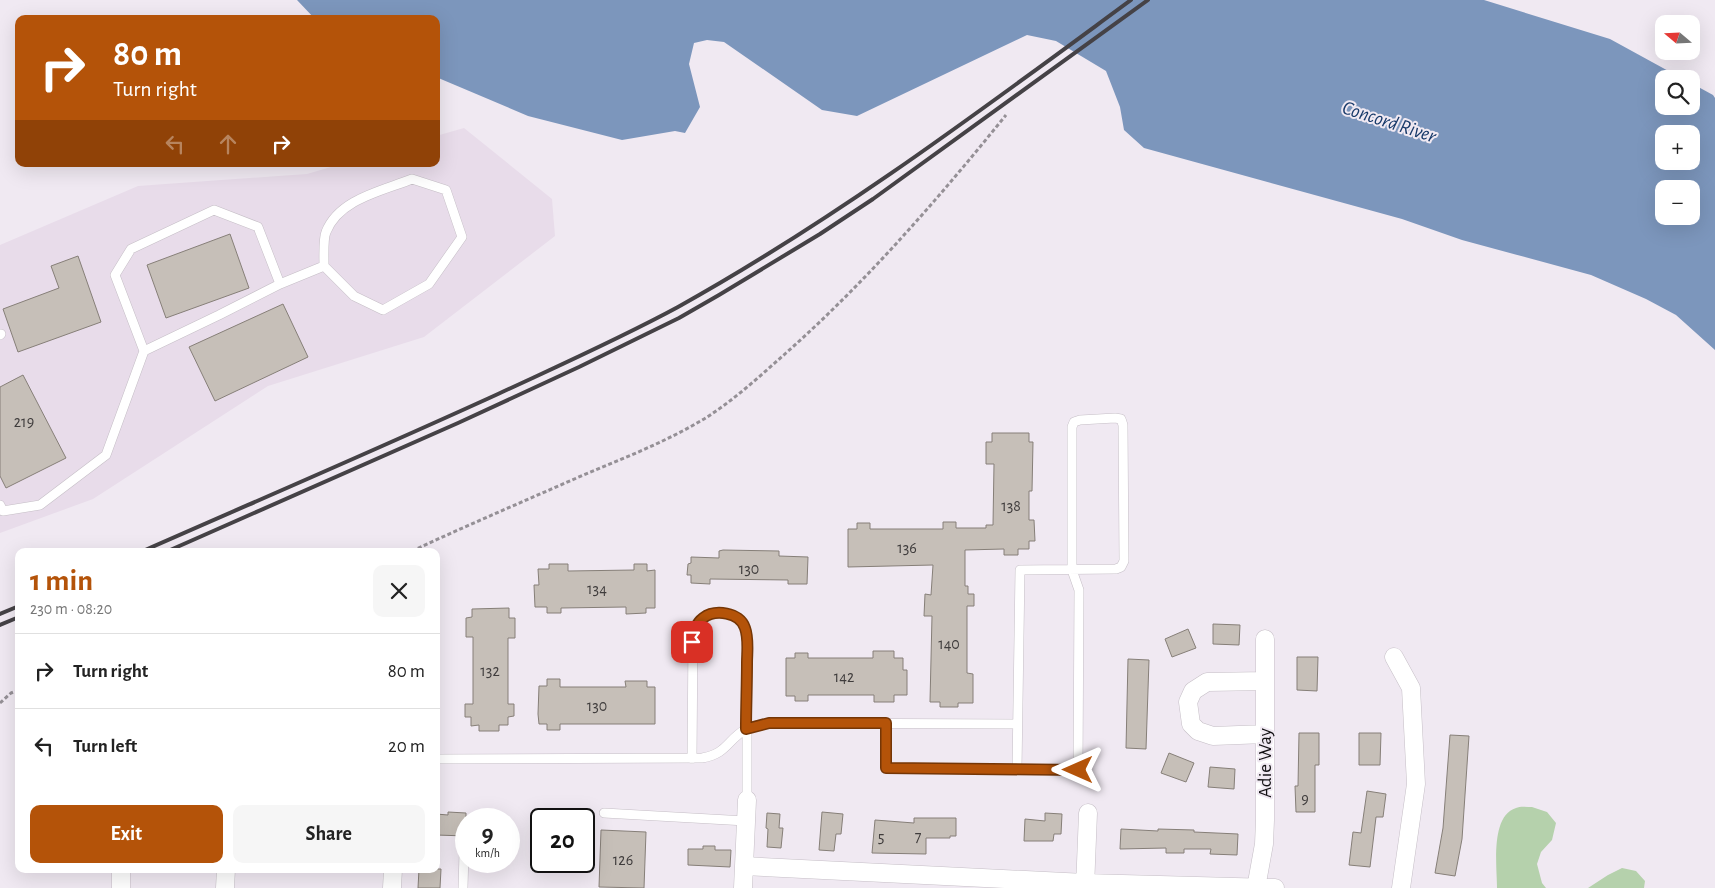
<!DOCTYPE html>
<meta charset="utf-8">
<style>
body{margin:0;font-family:"Alegreya Sans",sans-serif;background:#f6f6f6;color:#222;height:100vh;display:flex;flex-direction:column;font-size:19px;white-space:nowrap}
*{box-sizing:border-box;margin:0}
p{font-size:16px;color:#767676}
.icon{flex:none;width:28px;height:28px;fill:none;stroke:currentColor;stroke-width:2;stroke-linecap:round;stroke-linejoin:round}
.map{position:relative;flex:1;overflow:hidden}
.sheet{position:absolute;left:15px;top:548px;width:425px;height:325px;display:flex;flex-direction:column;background:#fff;border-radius:10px;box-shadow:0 5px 20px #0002}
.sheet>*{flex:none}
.hud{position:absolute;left:15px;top:15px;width:425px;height:152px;border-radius:10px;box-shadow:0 5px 20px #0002;background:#b45309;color:#fff;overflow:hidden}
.needle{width:32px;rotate:289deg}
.fabs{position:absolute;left:1655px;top:15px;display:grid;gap:10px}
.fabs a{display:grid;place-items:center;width:45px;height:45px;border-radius:10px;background:#fff;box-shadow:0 5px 20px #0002;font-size:25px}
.speed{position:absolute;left:455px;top:808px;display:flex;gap:10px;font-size:25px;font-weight:700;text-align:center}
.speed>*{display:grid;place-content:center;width:65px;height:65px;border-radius:50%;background:#fff;box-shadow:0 5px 20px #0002;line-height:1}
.speed small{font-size:12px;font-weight:400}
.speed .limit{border:2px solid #111;border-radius:8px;background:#fff;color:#111}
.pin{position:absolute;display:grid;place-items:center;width:42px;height:42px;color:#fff;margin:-21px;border-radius:10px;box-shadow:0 2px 8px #0006}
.me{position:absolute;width:55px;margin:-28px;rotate:270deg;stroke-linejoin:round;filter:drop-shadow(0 0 4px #0008)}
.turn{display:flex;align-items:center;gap:18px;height:105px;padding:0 15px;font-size:22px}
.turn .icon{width:65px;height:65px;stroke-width:2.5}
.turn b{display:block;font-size:35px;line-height:42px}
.lanes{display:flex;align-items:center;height:48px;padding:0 15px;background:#0003;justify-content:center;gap:25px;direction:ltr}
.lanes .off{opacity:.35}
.round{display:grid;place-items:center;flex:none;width:52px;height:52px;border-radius:10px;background:#f6f6f6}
.headline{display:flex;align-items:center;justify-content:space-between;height:85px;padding:0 15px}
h1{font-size:30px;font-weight:700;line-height:38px;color:#b45309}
.action{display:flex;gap:10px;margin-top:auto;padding:10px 15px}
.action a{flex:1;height:58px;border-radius:10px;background:#b45309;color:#fff;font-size:20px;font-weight:700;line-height:58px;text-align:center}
.action a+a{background:#f6f6f6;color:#222}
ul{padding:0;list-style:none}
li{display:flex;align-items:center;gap:15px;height:75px;padding:0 15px;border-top:1px solid #e0e0e0}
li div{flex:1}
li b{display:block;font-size:19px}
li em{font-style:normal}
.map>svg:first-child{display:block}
.built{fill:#e8dcea}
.green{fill:#b5d1ac}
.water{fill:#7c96bc;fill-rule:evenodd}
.building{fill:#c6bfb8;stroke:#867f78}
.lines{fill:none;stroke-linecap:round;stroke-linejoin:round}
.service-casing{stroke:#c5bec6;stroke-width:10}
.minor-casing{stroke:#c5bec6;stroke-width:19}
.path{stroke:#959096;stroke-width:3;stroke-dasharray:4 2.5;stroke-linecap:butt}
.service{stroke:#fff;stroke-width:9}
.minor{stroke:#fff;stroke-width:18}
.rail{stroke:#454246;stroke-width:4}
.route-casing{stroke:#753606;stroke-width:12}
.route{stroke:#b45309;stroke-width:9}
.labels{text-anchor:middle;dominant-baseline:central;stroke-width:4;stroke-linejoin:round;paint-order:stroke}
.number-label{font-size:16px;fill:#3f3c3c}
.street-label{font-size:19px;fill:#121013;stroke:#f0e9f2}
.water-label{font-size:20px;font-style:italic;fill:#183a6a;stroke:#f0e9f2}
</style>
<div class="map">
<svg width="1715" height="888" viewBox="0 0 1715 888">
<rect width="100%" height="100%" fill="#f0e9f2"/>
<!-- built -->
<path class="built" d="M464,128L552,199L555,236L424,337L268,386L93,499L0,533V245L138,186L307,174L341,164H436V136Z"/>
<!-- green -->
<path class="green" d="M1532,807L1547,812L1556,823L1552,840L1541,852L1537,864L1542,883L1546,888H1497C1497,867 1490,816 1516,808C1520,806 1527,807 1532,807Z
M1622,868L1636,871L1645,881L1644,888H1588L1608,875Z"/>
<!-- water -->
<path class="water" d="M297,0H1484L1610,39L1683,79H1664V106H1691V83L1713,95L1715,98V350L1676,315L1646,299L1591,275L1462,240L1402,219L1144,148L1124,130L1120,107L1106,71L1056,41L1027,35L857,116L822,110L724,42L707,40L694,43L689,64L700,107L685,133L675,131L622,140L528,116L436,77V19H315ZM1664,134H1691V161H1664ZM1664,189H1691V216H1664Z"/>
<!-- building -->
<path class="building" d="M230,234L249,288L166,318L147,265Z
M78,256L101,322L18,352L3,309L59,288L51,266Z
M283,304L308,357L215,401L189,347Z
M23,375L66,458L6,488L0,476V387Z
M992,433H1029V442H1033L1032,491H1029V520H1034L1035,541H1029V549H1018V555H1004V549L965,550V586H968V594H974V606H967V673L973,674V703H958V707H940V702H930L932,616H924L925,594L931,595L933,565L848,567V529H857V523H870V529H943V522H956V528H986V525H993L994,464H986V442H992Z
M723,550L779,551V556L808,557L807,584H788V580L710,579V584L691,583V575H687L688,564L691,563V557L719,558V551Z
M549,564H568V571L634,570V564H647V571L655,570V608H646V613L626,614V607L561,608V613H547V607H535L534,585H539L538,569H549Z
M509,608V618H515V638H508V704H514V716L508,717V725H499V731H479V725L471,726V717H465V704H473V637H466V618L472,617V609Z
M1213,624L1240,625L1239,645L1213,644Z
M1188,629L1196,648L1172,657L1165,639Z
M873,651H894V658H903V670H907V695H894V702H874V695H808V701H795V696H786V658H795V653H808V658H873Z
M1297,657H1318L1317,691L1297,690Z
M1128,659L1149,660L1146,749L1126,748Z
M547,679H560V687H626L625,681H647V687H655V724H560V730H547V724H539L538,714L539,686H547Z
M1299,733H1319V765H1315V812H1296L1295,786H1298Z
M1359,733H1381L1380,765H1359Z
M1450,735L1469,736L1462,839L1455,876L1435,873L1443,828Z
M1169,753L1194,763L1186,782L1161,773Z
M1210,767L1235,769L1234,789L1208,787Z
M1367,791L1386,794L1383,817H1376L1370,867L1349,865L1353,832L1361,833Z
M448,812L466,813V836L436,835V814L448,815Z
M822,812L843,814L841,834H836L834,851L819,850Z
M767,813L780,814L779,828H783L781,848L767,847L768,829L766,828Z
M1045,813L1062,814L1061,834H1054L1053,841H1024L1025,819L1045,821Z
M914,818H956V836H950V838H926V854L872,853L875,820L914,823Z
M1121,829L1158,831V829L1194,830V832L1238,834L1237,855L1210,854L1211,849H1184V853H1166V848L1120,849Z
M601,830L646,832L644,888L599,887Z
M703,846H715V850H731L730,867L688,865V849H703Z
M419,869H441L440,888H418Z"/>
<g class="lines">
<!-- service casing -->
<g class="service-casing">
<path id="service" d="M412,179L446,190L462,237L429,284L383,310L354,296L324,266C324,258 323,239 326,232C339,199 382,191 412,179Z
M0,335L1,334
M144,351L115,275L131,249L214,210L258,227L280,284
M0,505L3,511L40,505L106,455L144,351L219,315L280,284L324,266
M886,723V768L1078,770L1079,590L1072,570V427L1074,422L1080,420L1115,418L1121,419L1123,425L1124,561L1121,567L1116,569L1020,570L1017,769
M436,759L702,758C727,754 727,740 746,729C753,725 761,724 769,723L1017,724
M692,759L693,634C702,606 741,605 747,635V800
M604,813L746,821
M463,888L464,852"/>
</g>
<!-- minor casing -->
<g class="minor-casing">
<path id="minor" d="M1394,657L1411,688L1416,784L1401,888
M1265,681L1207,682L1193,691L1188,702L1191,724L1198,731L1213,736L1265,734
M744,866L1085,883L1275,888
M121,869V888
M225,888L226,869
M392,888L393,869
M743,888L747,800
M1085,888L1088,813
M1256,888L1264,844L1265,820V639"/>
</g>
<!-- path -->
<path class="path" d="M412,551C470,524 529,499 588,473C627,457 667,441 704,419C733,401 760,376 786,353C867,281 938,199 1006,115
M0,703L11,693L19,690"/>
<!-- service -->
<use href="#service" class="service"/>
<!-- minor -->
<use href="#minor" class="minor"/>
<!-- rail -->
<path class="rail" d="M143,551C261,499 380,448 498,394C558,366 619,339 678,307C838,218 984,108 1131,0
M168,551L458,423L579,367L679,318L719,295L820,234L873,199L1148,0
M0,614L19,606
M0,625L19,617"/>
</g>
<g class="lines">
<!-- route casing -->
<g class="route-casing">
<path id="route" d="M692,642C693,633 695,624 703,618C715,609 740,612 745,628C749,639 747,652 747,663C747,685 746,707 746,729L769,723H886V768L1078,770"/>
</g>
<!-- route -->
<use href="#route" class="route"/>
</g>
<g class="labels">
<!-- number labels -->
<g class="number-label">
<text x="24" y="422">219</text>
<text x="1011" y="506">138</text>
<text x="907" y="548">136</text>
<text x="749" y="569">130</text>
<text x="597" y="589">134</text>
<text x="949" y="644">140</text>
<text x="490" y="671">132</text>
<text x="844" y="677">142</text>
<text x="597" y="706">130</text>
<text x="1305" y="799">9</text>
<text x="881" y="837">5</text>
<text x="918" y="837">7</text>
<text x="623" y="860">126</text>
</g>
<!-- street labels -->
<g class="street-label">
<text transform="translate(1265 763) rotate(-90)">Adie Way</text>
</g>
<!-- water labels -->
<g class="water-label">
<text transform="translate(1389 122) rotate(18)">Concord River</text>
</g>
</g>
</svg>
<div class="fabs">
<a><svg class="needle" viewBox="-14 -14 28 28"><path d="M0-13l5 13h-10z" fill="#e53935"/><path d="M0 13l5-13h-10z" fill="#767676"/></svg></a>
<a><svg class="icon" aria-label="search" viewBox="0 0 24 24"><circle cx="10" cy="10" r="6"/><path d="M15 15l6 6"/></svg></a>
<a>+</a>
<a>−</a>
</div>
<div class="speed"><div>9<small>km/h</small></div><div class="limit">20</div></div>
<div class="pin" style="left:692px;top:642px;background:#d93025"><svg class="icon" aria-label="arrive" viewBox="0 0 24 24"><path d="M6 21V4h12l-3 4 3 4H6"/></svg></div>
<svg class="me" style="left:1078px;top:770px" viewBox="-20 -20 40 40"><path d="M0-17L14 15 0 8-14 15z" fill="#b45309" stroke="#fff" stroke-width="4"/></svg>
<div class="hud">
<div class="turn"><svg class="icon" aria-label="right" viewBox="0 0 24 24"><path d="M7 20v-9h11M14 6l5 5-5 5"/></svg><div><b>80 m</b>Turn right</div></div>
<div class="lanes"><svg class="icon off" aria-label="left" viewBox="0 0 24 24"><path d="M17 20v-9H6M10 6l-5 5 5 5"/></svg><svg class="icon off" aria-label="ahead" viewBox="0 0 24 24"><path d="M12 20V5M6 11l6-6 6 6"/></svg><svg class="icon" aria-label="right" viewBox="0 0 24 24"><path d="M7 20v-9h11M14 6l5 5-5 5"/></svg></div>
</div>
<section class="sheet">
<div class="headline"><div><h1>1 min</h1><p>230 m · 08:20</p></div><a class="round"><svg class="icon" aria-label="close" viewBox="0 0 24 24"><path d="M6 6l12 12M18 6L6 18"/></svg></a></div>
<ul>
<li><svg class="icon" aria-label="right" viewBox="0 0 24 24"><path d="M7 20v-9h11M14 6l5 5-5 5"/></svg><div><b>Turn right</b></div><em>80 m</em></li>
<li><svg class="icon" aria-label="left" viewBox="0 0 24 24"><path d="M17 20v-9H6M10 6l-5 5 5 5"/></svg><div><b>Turn left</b></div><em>20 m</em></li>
</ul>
<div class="action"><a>Exit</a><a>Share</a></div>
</section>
</div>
